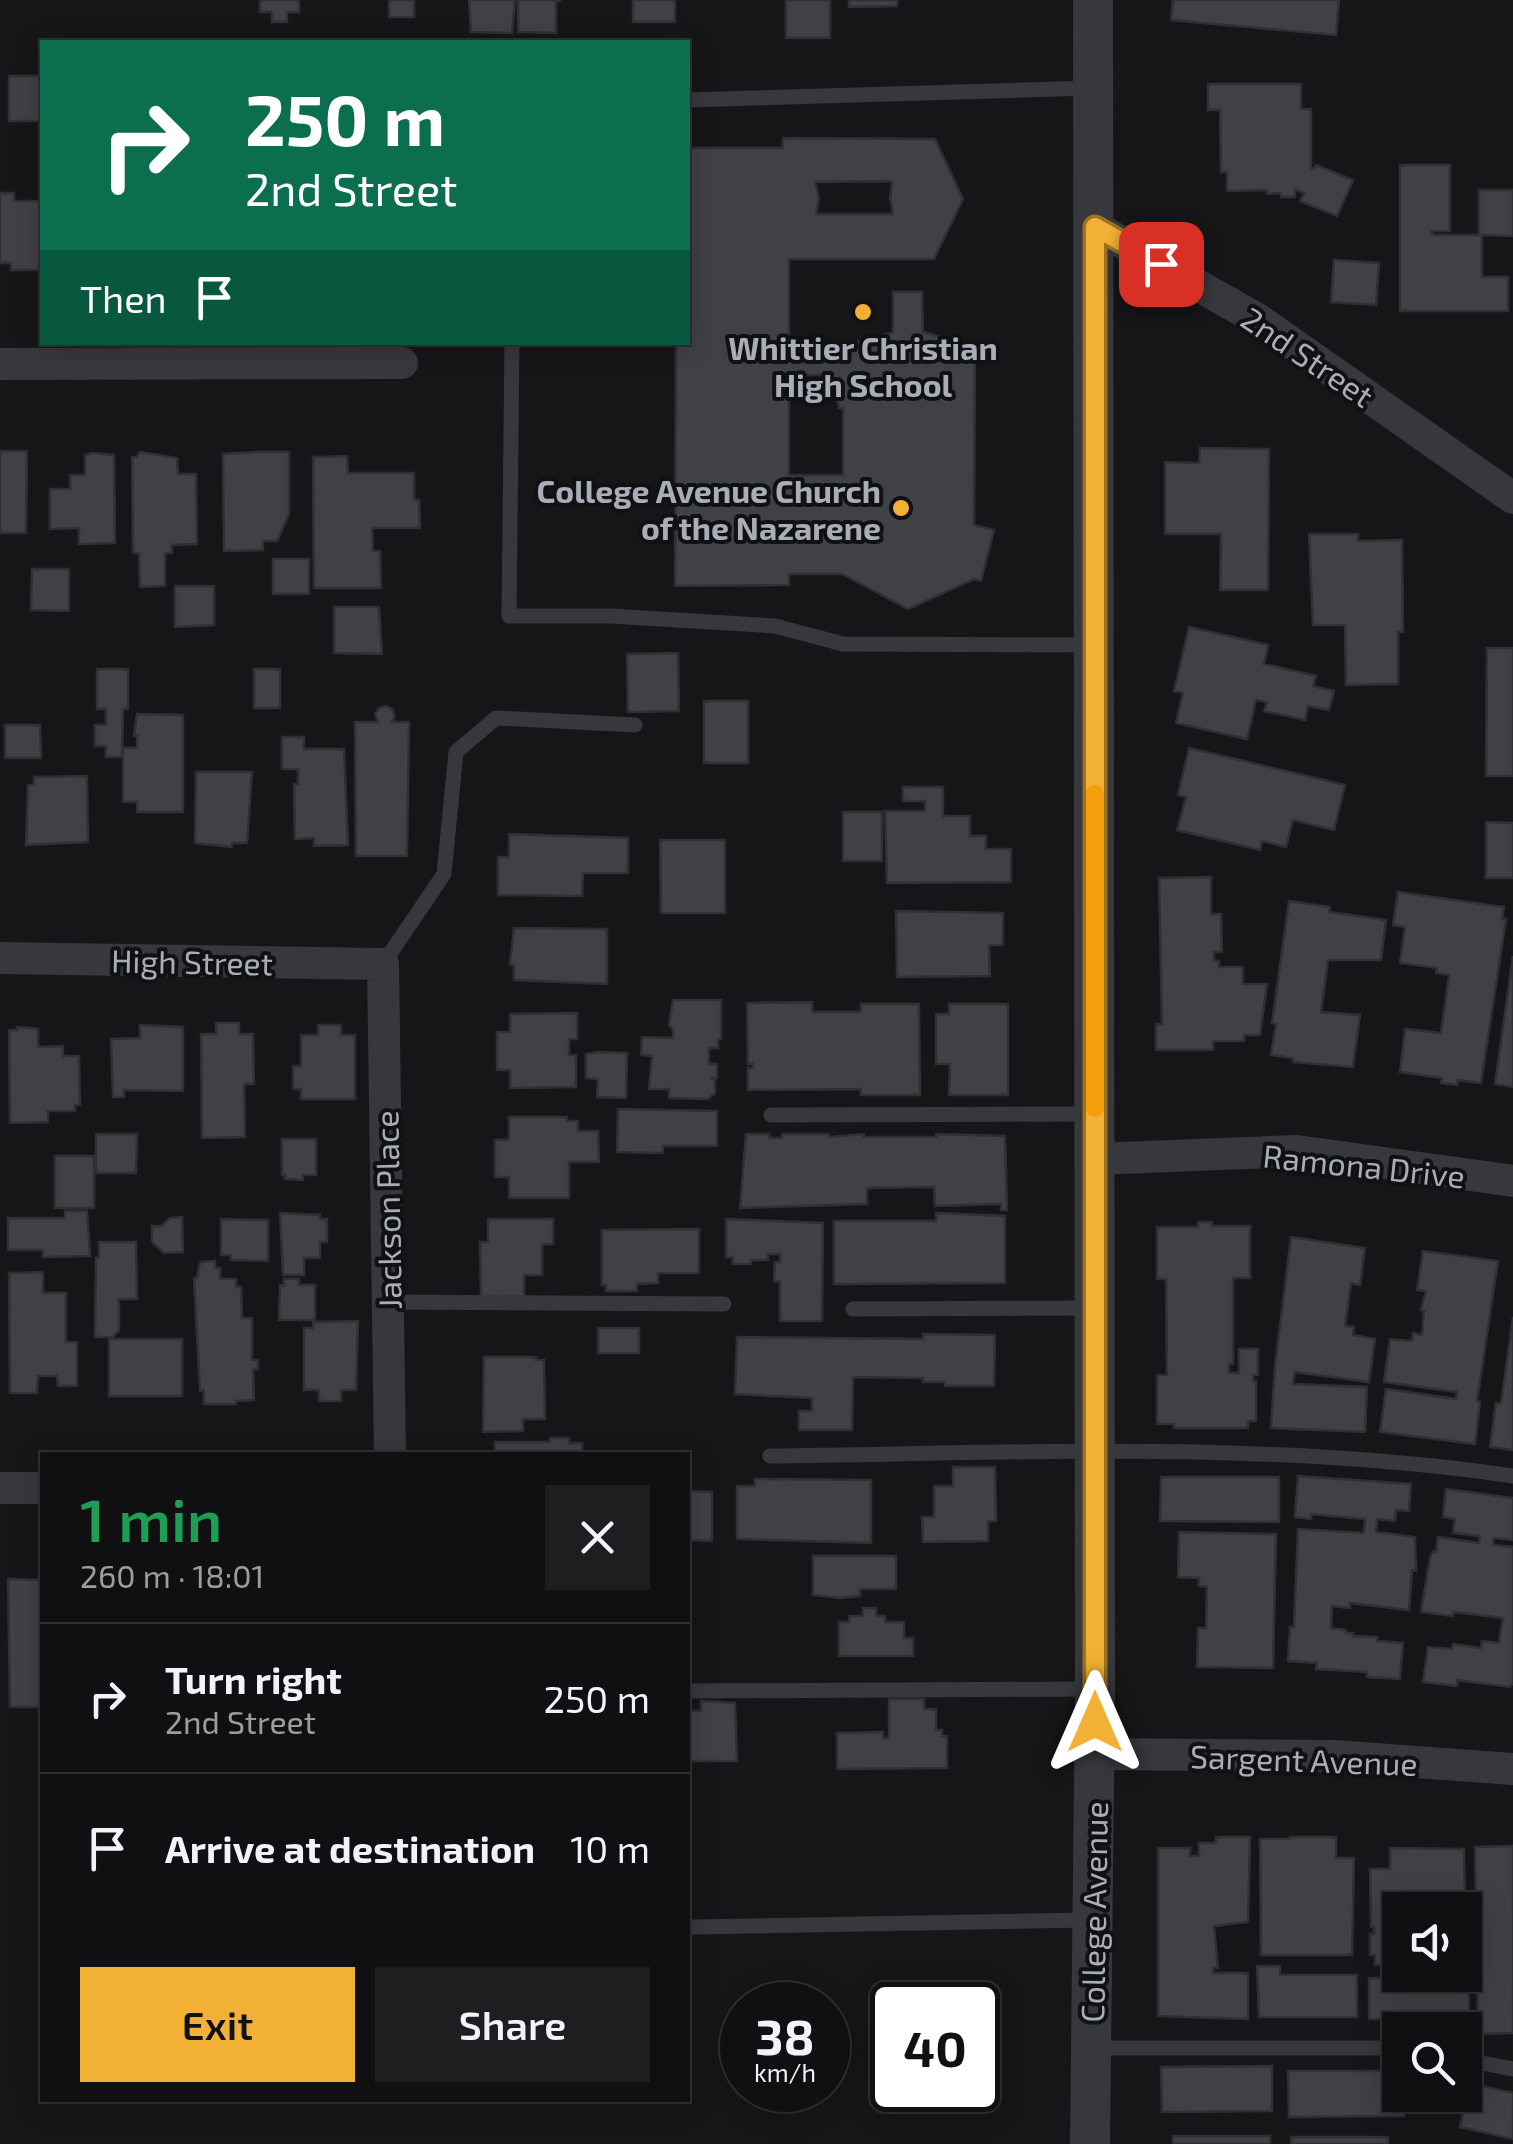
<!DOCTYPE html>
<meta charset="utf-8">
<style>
body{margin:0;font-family:"Exo 2",sans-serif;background:#1e1e20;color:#f1f3f6;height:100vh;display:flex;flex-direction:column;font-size:38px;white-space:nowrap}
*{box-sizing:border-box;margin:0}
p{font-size:32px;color:#9c9d9f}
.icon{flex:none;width:55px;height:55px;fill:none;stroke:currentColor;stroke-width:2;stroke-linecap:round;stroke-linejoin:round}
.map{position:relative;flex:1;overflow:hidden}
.panel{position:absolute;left:40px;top:1452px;width:650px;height:650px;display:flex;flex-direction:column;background:#101012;border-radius:0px;box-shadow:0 5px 25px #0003,0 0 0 2px #303032}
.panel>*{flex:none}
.hud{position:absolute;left:40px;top:40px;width:650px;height:305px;border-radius:0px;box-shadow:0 5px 25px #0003,0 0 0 2px #303032;background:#0b6e4f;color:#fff;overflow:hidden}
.fabs{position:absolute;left:1382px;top:1892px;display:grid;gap:20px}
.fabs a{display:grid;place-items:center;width:100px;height:100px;border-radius:0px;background:#101012;box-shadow:0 5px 25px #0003,0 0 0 2px #303032;font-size:50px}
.speed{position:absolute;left:720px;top:1982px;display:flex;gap:20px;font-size:50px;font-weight:700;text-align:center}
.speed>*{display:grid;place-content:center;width:130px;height:130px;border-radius:50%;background:#101012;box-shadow:0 5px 25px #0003,0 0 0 2px #303032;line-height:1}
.speed small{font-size:25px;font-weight:400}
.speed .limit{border:5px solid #111;border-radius:15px;background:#fff;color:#111}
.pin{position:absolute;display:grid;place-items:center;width:85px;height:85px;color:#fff;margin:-42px;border-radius:20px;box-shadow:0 5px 15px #0006}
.me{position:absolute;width:110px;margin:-55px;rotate:0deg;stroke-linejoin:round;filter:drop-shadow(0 0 8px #0008)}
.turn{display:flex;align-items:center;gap:35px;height:210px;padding:0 40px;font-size:45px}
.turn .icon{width:130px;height:130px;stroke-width:2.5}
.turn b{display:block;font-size:70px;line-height:85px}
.then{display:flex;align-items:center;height:95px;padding:0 40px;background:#0003;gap:20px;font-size:38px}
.round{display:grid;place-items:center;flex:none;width:105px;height:105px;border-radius:0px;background:#1e1e20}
.head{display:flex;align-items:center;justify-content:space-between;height:170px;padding:0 40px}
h1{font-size:60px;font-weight:600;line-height:75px;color:#1e9e55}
.cta{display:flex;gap:20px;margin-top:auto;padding:20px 40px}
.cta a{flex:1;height:115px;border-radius:0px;background:#f2b134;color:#111;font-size:40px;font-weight:600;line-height:115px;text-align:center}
.cta a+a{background:#1e1e20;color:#f1f3f6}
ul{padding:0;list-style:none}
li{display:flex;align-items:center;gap:30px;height:150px;padding:0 40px;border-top:2px solid #303032}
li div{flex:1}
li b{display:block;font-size:38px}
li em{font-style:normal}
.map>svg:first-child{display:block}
.building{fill:#404145;stroke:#303034;stroke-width:2.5;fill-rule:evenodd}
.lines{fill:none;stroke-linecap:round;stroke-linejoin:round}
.service{stroke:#37383d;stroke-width:15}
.minor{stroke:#37383d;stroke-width:32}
.tertiary{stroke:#37383d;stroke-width:40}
.route-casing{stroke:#9d7322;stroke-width:25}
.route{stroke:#f2b134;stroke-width:18}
.slow{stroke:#f59e0b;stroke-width:18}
.poi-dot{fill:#f2b134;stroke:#111113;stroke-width:4}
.labels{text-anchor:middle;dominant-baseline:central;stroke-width:8;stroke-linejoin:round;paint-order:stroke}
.poi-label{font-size:32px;font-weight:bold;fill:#a8adb8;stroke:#111113}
.street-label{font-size:32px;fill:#a8adb8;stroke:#111113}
</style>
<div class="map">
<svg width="1513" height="2144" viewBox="0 0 1513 2144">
<rect width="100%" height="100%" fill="#161618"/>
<!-- building -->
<path class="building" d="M260,0H299V12H287V22H272V12H260Z
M389,0H414V17H389Z
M469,0H515L512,33L471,32Z
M518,0H561L556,2V33L518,32Z
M633,0H675V22H633Z
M786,0H830V38H786Z
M849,0H897V6L849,7Z
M1173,0H1339L1336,35L1171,20Z
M9,76H42V121H9Z
M1208,84H1301V109H1311V168L1314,169L1316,165L1353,180L1337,216L1300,201L1304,193L1295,189V197H1281V193L1267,194V190L1227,191V172H1221L1220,110H1208Z
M783,138L935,139L963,199L934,259H789V352H820L893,332V292H922L923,332L975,347L974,525L994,530L981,581L974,579L908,609L842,574H789V585L675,586L676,342H688V148H783ZM892,181L890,198L893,214H816L819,199L815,182ZM789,375H831L839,408H843V475H789Z
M1400,165H1450V231H1432V235H1479V190H1513V236L1482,235V277H1508V311H1400Z
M0,193H14V201H42V270H11V263H0Z
M1334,260L1379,263L1376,305L1331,302Z
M1200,448L1269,449L1268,590H1220L1221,534H1165V462L1199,463Z
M0,451H27L26,533H0Z
M140,452L177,458L178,474H196L197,544L172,545V553H165V586L140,587L139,553H133L132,457H137Z
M256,452H289V514L277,541H263V550L224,551L223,454Z
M93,453L114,455L115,543L79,544V528L50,529V489H70V475H85V455Z
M347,456L348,473H414V500H419L420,528H372L373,551H380L381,588H314L313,457Z
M1309,534H1358V541L1402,540L1403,632H1398V684L1346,685L1345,625H1313Z
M273,559H309V594H273Z
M32,569H69V611L31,610Z
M175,586H214V625L175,627Z
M334,607H379L382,654L334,653Z
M1189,627L1268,645L1264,664L1316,676L1313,686L1334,691L1329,710L1308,706L1305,720L1264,711L1267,702L1256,700L1247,739L1176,723L1183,693L1174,691Z
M1487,648H1513V776H1486Z
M678,653L679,711L628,712L627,654Z
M97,669H128V709H123L122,757H106V746H95V725H106V709H97Z
M254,669H280V708H254Z
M704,701H748V763H704Z
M386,706L392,709L395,716L392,722H409L407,856H356L355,722H378L375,714L379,708Z
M137,714L183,715V812H137V802H123V748H137V736H134Z
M5,725H40L41,758H5Z
M282,737H304V749H344L348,845L314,846V838L295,839L294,784H298V769H282Z
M1189,748L1345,785L1334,830L1293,820L1286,847L1262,841L1260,850L1177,830L1186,797L1178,795Z
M196,772H252L247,843H232V847L195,843Z
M87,776L88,842L26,845L28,785H34V777Z
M903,787H943V816H970V836H986V849H1011V882L887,883L885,811H925V801H903Z
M843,812H882V861H843Z
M1486,822L1513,823V878H1486Z
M509,834L628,838V873H583L582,896L498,895V857H509Z
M660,840H725V913H661Z
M1211,877V914H1221L1222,952H1214V961H1219V967H1243V984H1267L1260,1035H1244V1041H1213V1050H1156V1024H1162L1159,878Z
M1398,892L1504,907L1502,919H1506L1481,1083L1458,1080L1457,1085L1441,1083L1442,1078L1400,1072L1405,1029L1441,1033L1449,975L1436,973L1437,968L1400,963L1405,927L1393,925Z
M1289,901L1330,907L1329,912L1386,920L1381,960H1328L1321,1012L1360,1015L1353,1067L1293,1062V1058L1271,1055L1276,1024L1272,1023Z
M896,911L1003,913V945H989L990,976L897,977Z
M514,928L607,929V984L514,980V965L510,964Z
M1513,956V1087L1495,1084Z
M673,1000H721V1039H718V1048H709V1064H717V1078H711L715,1080V1093L708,1099L669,1098V1089H649L652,1056L641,1055L642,1037L673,1038V1029L669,1025Z
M812,1002V1012H861V1004H919L920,1095H861V1089L748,1090V1068H753V1064H748L747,1003Z
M949,1004H1008V1095H949L950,1064H936V1014H949Z
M577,1013V1039H569V1055H576V1087L510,1088V1070H497V1032H510V1014Z
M216,1023H239V1034H253L254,1084H244L245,1137L202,1138L201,1034H216Z
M140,1025L183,1027V1091L124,1090V1097H113L111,1039L140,1038Z
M318,1025H341V1035H355V1099H301V1089H293V1066H301V1035H318Z
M17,1027L38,1029V1047L63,1046V1056H79L80,1105H75V1111H48V1122L10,1123L9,1030H17Z
M598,1052L627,1053L626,1098L597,1097L598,1079L586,1078V1054Z
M618,1109L717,1111V1146H663V1153L617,1152Z
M509,1117H567V1121H578V1131H598L599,1162H569V1198H509V1177H495V1140H509Z
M96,1134H137L136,1173H96Z
M746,1134H769V1138H782V1134H829V1137L864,1134V1137H936V1134L1005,1136L1007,1210H1001V1204L935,1206L934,1187L867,1188V1204L740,1208Z
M282,1139H316V1175H303V1180L285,1179V1175H282Z
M55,1156H94V1208H55Z
M65,1211H87L90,1256L43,1257V1250H8V1218H65Z
M280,1213L320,1215V1219H327V1242H320V1258H304V1275H283Z
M936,1213L1005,1216V1283L834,1284V1221H936Z
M182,1217L183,1252L164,1253L152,1242V1226H161L170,1218Z
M221,1219L268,1220V1261L231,1260V1255H221Z
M488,1219H553V1244H542V1275H524V1297H481L480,1242H488Z
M726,1219L823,1223L822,1321H780V1281H774L775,1262H780V1254H768V1260H751V1264H733V1257H726Z
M1198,1222H1212V1226H1250V1278H1233V1364H1229V1373H1239V1349H1258V1375H1253V1381H1256V1421H1248V1428H1174V1424H1157V1375H1167L1166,1279H1157V1227H1198Z
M699,1229V1273H658V1283L637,1284V1291H606V1285H602V1230Z
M1291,1237L1365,1248L1360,1285L1351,1283L1345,1326L1354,1327L1353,1335L1375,1339L1369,1382L1295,1372L1293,1384L1367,1387L1365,1432L1271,1428L1275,1366Z
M99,1242H136L137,1299H119V1330L113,1337H95L96,1258H99Z
M1423,1251L1498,1261L1477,1401L1480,1402L1475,1444L1380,1432L1386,1389L1456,1399L1457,1392L1384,1382L1390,1339L1412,1341L1413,1333L1422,1335L1424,1311L1421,1310L1426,1291L1417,1290Z
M215,1261V1268H220V1279H236V1287H241L242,1318H252V1360H258V1369H253L254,1400L236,1401V1404H204V1390L200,1391L194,1278H197L200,1262Z
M43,1272V1293H66V1342H77V1386H58L57,1376H38L37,1393H10L9,1273Z
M284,1279H299V1285H315V1320H279L280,1285L284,1286Z
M1513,1317V1450L1490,1447L1496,1403L1501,1404Z
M358,1321L356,1390H341V1401H319V1390H304V1328H313V1322Z
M598,1328H639V1353H598Z
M923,1334L995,1335L994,1386H945V1382H923V1378L853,1377L852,1430H799V1411H812V1398L735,1394L737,1337L923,1339Z
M109,1339H182V1396H109Z
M484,1357H536V1360H544L545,1419H523V1431L483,1432Z
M550,1438H569V1443H582V1455H495V1442H550Z
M953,1467H995L996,1521H988V1541L923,1542L922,1517H934V1486H953Z
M1298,1476L1411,1484L1409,1511L1396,1510L1395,1521L1377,1519L1376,1532L1415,1537L1416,1571L1412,1570L1409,1610L1350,1603V1608L1332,1606L1331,1628L1346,1630V1633H1353V1636L1377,1637V1641L1403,1643L1400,1679L1367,1677V1672L1316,1669L1317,1663L1288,1661L1290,1627H1294L1298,1529L1364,1533L1365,1519L1311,1514V1519L1295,1517Z
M1161,1477H1279V1522L1160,1521Z
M755,1479L871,1480V1543L737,1539V1486H755Z
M1446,1489L1513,1498V1540L1494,1538L1493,1545L1513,1547V1683L1510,1687L1457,1680V1686L1423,1682L1428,1647L1452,1649L1453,1644L1481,1648L1482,1641L1499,1643L1503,1618L1453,1612V1616L1421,1612L1430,1558L1433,1551L1436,1552L1438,1537L1479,1543L1480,1536L1453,1533L1455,1519L1443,1517Z
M688,1491L712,1492V1541L688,1540Z
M1179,1532L1276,1534L1273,1668L1197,1667L1198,1628H1206L1207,1587L1199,1586V1578L1178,1577Z
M813,1556H896V1589H860V1596L839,1598L813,1595Z
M8,1579L42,1580V1734H39L40,1707H10Z
M863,1608H876V1616H885V1622H904V1638H913V1656H839V1622H849V1616H863Z
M889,1699H924V1709H936V1730H942V1736H947V1768L837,1769V1733L883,1732V1738H889Z
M701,1701L735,1703L737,1761H688V1711H701Z
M1216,1837H1250L1248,1922L1214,1926L1218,1968H1213V1973H1248V2019L1158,2016V1848H1190V1856H1199V1843H1216Z
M1290,1837H1336V1858H1354L1352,1955H1261L1260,1839H1290Z
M1513,1846V2033L1478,2034L1475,1847Z
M1390,1848L1464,1849L1465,1910H1400V1965H1375V1955H1370V1934H1374V1927H1371L1370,1869H1390Z
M1257,1966H1280V1975H1357V2017H1259Z
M1369,1978H1469V2029H1446L1447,2020L1369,2019Z
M1272,2066V2111L1162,2112L1161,2067Z
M1288,2071H1400L1404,2116L1289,2117Z
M1470,2083L1513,2093V2139L1460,2127Z
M1173,2136H1270V2144H1173Z
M1291,2137H1388V2144H1291Z"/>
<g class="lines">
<!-- service -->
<path class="service" d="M688,100L1090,88
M512,342L509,616H611L775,626L843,644L1093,645
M383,964L444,874L456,752L496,718L635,725
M771,1115L1091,1114
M388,1302L724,1304
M853,1309L1091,1308
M770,1456C1018,1453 1267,1440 1513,1476
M688,1691L1093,1689
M694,1927L1089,1920
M1094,2048H1400
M1465,2060L1513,2069"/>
<!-- minor -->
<path class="minor" d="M1095,227L1259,320L1513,498
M0,364L402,363
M0,958L383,964L390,1455
M1095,1159L1297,1151L1513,1181
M0,1488H42
M1095,1754L1334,1756L1513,1769"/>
<!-- tertiary -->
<path class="tertiary" d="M1090,2144L1095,1689L1093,0"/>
</g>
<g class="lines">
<!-- route casing -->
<g class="route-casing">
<path id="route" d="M1095,1722V227L1161,264"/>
</g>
<!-- route -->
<use href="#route" class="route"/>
<!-- slow -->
<path class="slow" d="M1095,794V1108"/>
</g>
<!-- markers -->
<g class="poi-dot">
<circle cx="863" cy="312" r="10"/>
<circle cx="901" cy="508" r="10"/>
</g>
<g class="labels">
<!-- poi labels -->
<g class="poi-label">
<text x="863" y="347">Whittier Christian<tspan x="863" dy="37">High School</tspan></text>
<text x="881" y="490" text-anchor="end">College Avenue Church<tspan x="881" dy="37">of the Nazarene</tspan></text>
</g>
<!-- street labels -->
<g class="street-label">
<text transform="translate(1308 356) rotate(34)">2nd Street</text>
<text transform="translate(192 961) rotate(1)">High Street</text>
<text transform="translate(1364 1165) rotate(6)">Ramona Drive</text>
<text transform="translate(387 1210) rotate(-91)">Jackson Place</text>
<text transform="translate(1304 1759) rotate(2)">Sargent Avenue</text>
<text transform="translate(1093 1912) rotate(-89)">College Avenue</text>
</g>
</g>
</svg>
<div class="fabs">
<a><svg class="icon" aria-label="sound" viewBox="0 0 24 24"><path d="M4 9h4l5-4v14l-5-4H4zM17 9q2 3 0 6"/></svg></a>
<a><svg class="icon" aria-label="search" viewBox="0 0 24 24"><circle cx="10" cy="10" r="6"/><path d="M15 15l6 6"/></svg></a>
</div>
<div class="speed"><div>38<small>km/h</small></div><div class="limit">40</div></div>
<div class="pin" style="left:1161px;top:264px;background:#d93025"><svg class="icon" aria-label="arrive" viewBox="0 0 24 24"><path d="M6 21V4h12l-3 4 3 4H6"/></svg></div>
<svg class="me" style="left:1095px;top:1722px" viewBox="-20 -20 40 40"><path d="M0-17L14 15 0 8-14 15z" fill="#f2b134" stroke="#fff" stroke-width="4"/></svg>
<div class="hud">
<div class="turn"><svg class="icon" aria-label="right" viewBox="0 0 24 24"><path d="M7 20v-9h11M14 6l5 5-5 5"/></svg><div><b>250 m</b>2nd Street</div></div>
<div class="then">Then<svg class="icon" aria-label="arrive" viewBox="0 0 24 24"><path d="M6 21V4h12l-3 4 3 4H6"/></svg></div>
</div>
<section class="panel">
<div class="head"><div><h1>1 min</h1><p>260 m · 18:01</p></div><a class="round"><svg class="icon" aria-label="close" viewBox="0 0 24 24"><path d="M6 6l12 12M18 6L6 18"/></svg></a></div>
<ul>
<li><svg class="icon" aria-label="right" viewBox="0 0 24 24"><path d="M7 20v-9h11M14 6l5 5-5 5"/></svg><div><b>Turn right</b><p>2nd Street</p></div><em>250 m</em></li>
<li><svg class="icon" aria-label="arrive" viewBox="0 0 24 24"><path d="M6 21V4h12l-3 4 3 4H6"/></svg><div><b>Arrive at destination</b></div><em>10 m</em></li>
</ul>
<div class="cta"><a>Exit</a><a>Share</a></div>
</section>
</div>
